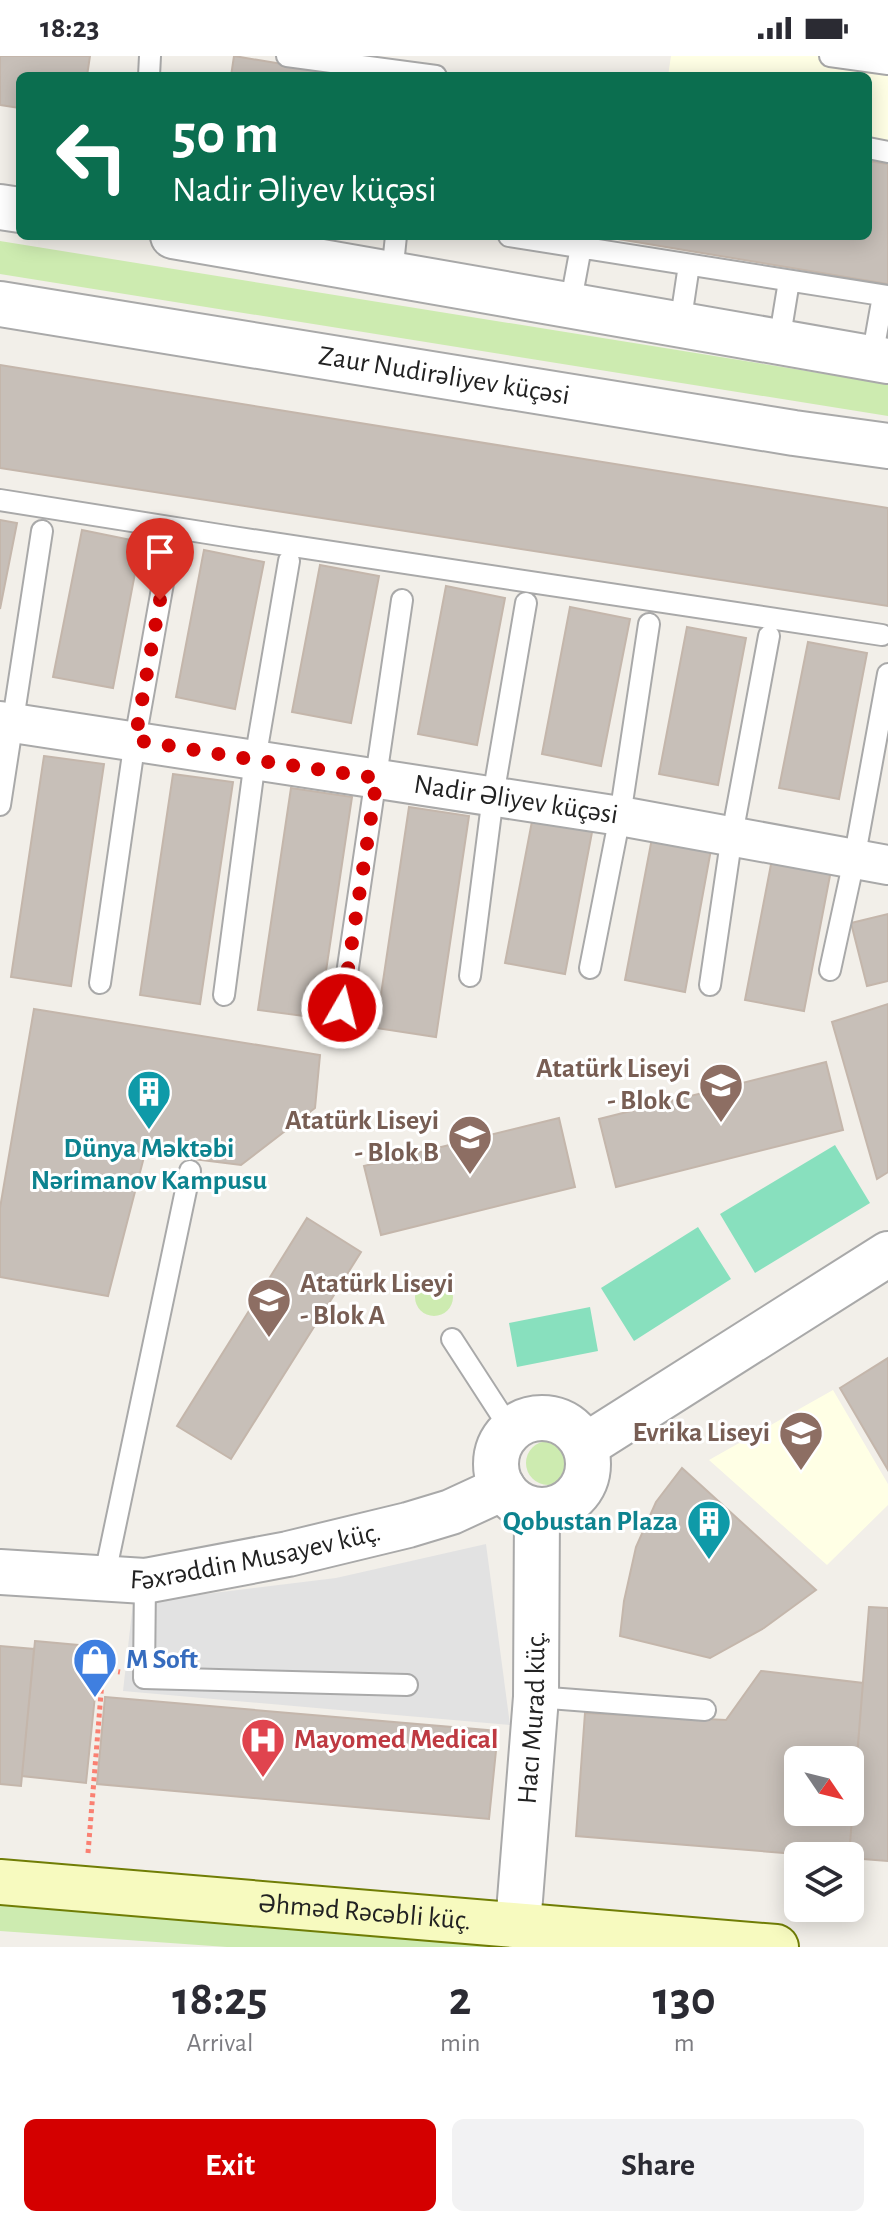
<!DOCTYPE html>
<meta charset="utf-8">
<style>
body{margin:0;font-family:"Alegreya Sans",sans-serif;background:#f2f2f3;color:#2b2b33;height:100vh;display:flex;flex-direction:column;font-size:30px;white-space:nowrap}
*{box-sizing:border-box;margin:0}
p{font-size:26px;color:#7c7c81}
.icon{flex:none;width:44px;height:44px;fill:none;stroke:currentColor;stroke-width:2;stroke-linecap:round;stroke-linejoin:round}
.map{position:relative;height:1891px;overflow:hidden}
.details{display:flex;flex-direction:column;background:#fff;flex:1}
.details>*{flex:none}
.banner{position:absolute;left:16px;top:16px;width:856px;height:168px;border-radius:12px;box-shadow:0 4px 20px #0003;background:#0b6e4f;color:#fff;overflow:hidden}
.needle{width:52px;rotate:125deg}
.buttons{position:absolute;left:784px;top:1690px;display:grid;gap:16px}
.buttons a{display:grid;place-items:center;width:80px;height:80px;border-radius:12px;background:#fff;box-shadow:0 4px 20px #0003;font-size:40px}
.pin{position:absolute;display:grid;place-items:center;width:68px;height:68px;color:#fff;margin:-82px -34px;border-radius:50% 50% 50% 0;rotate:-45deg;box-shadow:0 0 8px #0007}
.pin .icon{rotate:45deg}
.me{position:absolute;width:88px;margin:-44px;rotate:8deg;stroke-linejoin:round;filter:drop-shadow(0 0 6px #0008)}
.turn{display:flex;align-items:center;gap:28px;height:168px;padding:0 24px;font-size:36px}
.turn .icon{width:104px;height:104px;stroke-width:2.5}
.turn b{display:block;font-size:56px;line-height:68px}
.eta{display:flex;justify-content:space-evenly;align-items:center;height:136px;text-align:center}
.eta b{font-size:48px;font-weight:700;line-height:56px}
.action{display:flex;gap:16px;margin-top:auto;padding:16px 24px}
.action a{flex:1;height:92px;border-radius:12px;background:#d40000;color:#fff;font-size:32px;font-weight:700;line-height:92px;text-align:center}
.action a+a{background:#f2f2f3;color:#2b2b33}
.status{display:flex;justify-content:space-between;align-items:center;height:56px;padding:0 40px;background:#fff;direction:ltr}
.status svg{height:22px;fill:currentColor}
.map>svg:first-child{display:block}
.education{fill:#ffffe5}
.grass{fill:#cdebb0}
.pitch{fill:#88e0be}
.parking{fill:#e2e2e2}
.building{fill:#c7bfb8;stroke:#c4b6ab;stroke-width:2;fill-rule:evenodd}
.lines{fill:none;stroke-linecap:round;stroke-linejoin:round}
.service-casing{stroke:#a9a9a9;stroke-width:24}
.minor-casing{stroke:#a9a9a9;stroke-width:42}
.tertiary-casing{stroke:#a9a9a9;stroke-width:48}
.secondary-casing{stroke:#707d05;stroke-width:48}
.path{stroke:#fa8072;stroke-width:5;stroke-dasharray:4 4;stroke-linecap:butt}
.service{stroke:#fff;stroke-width:20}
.minor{stroke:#fff;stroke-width:38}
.tertiary{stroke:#fff;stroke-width:44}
.secondary{stroke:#f7fabf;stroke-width:44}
.route{stroke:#d40000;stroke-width:14;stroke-dasharray:0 25.2}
.labels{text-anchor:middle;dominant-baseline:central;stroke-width:6;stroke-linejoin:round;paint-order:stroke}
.street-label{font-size:28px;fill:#222;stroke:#fff}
.education-label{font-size:28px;font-weight:bold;fill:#785e54;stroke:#fff;text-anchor:end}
.culture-label{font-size:28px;font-weight:bold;fill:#0d838f;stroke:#fff}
.shop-label{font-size:28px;font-weight:bold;fill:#366cbe;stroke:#fff;text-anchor:start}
.health-label{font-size:28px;font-weight:bold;fill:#be3a42;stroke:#fff;text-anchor:start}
</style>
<div class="status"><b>18:23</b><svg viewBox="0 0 49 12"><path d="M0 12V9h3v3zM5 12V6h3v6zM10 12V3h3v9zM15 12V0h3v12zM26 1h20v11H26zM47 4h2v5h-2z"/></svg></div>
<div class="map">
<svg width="888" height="1891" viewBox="0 0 888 1891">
<rect width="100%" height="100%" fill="#f2efe9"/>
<!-- education -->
<path class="education" d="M671,0H888V89L868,84V20H668Z
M833,1334L888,1428V1449L827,1509L709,1404Z"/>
<!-- grass -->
<path class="grass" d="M0,185L888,328V360L0,218Z
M415 1241a19 19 0 1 1 38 0a19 19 0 1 1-38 0Z
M526 1407a22 22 0 1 1 44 0a22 22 0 1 1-44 0Z
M0,1848L587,1891H227L0,1875Z"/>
<!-- pitch -->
<path class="pitch" d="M835,1089L870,1147L755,1217L720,1158Z
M698,1171L731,1223L634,1285L601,1232Z
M590,1251L598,1295L517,1311L509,1267Z"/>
<!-- parking -->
<path class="parking" d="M486,1488L510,1669L123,1635L133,1547L336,1522Z"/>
<!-- building -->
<path class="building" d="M0,0H90L87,20H20V52L0,49Z
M234,0L354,20H231Z
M868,105L888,108V228L600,180H868Z
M0,309L888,452V550L0,412Z
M0,464L17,467L0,553Z
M82,474L141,486L113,632L53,621Z
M204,494L264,506L235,653L176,641Z
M320,509L379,520L351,667L292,656Z
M446,530L505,542L477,689L418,678Z
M570,551L630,563L601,710L542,698Z
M687,571L746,582L718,729L659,718Z
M808,586L867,597L839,743L779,732Z
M44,700L104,708L71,930L11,921Z
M173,718L233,726L200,948L140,939Z
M291,732L352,741L319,962L258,954Z
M409,751L469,760L436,981L376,972Z
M533,760L593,771L565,918L505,907Z
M653,777L712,788L685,936L625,924Z
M773,798L832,809L804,955L745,944Z
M888,858V925L867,930L851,867Z
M888,948V1116L877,1123L832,966Z
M34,953L320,999L315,1052L241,1109L145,1097L108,1240L0,1221V1152Z
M826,1006L843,1074L616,1131L599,1063Z
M559,1062L575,1131L381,1179L364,1110Z
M307,1162L361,1196L231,1403L177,1370Z
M888,1302V1414L840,1332Z
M682,1412L816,1534L764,1572L710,1602L620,1580L624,1545L636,1491L656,1446Z
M869,1551L888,1552V1805L850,1802L849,1800Z
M35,1585L100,1591L86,1727L22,1720Z
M0,1590L34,1593L21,1730L0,1728Z
M761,1615L863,1627L849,1800H821L576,1780L585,1657L726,1664ZM798,1704H850V1756H798Z
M105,1641L498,1675L489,1763L97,1728Z"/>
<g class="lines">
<!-- service casing -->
<g class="service-casing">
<path id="service" d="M287,0L436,20
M830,0L888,8
M149,20L150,0
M868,92L888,96
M509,180L888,240
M392,218L396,180
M570,250L581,191
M680,269L689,209
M779,286L789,225
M872,302L883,240
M0,444L226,480L882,579
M0,749L42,475
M590,912L620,760L649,568
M830,914L854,804L888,618
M470,920L493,740L526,547
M100,927L135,684L170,488
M710,929L732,779L769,580
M224,939L255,704L289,505
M342,952L402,544
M452,1283L511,1374
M104,1523L190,1115
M145,1525L144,1622L407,1629
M536,1641L705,1654"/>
</g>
<!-- minor casing -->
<g class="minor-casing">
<g id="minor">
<path id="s1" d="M0,665L620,760L888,809"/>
</g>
</g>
<!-- tertiary casing -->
<g class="tertiary-casing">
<g id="tertiary">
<path d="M0,151L20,154"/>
<path d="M173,180L888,305"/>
<path id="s2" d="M0,248L794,377L888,390"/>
<circle cx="542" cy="1408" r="46"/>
<path d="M585,1390L888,1198"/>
<path id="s3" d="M0,1516L145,1525L288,1498L408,1469L451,1456L503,1432"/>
<path id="s4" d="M518,1869L536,1641L537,1454"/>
</g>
</g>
<!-- secondary casing -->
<g class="secondary-casing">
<g id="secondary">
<path id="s5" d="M0,1826L776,1891"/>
</g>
</g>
<!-- path -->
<path class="path" d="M88,1797L103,1613L120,1616"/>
<!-- service -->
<use href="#service" class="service"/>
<!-- minor -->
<use href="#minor" class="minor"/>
<!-- tertiary -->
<use href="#tertiary" class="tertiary"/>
<!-- secondary -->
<use href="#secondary" class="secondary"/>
</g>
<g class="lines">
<!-- route -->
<path class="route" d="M160,544L135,684L255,704L377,722L342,952"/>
</g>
<!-- icons -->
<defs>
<g id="school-pin" transform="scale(2.3)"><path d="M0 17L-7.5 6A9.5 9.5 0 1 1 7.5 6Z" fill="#8d6e63" stroke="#fff"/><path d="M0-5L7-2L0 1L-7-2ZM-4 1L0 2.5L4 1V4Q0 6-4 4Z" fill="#fff"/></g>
<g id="building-pin" transform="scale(2.3)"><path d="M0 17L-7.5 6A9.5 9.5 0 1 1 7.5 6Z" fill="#0f9aa8" stroke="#fff"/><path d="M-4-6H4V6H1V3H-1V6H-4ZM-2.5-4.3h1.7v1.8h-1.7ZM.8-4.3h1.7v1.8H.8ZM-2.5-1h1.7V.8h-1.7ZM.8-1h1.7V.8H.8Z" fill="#fff"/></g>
<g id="shop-pin" transform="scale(2.3)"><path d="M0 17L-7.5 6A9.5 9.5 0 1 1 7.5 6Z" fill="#3f7fe0" stroke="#fff"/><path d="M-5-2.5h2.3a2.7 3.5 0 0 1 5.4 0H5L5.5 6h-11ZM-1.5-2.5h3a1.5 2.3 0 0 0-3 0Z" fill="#fff"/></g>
<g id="hospital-pin" transform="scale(2.3)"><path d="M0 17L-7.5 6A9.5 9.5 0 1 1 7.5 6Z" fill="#e0444e" stroke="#fff"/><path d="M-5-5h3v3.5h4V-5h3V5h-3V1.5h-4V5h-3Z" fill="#fff"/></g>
</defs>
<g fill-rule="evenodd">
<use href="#school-pin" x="721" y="1029"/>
<use href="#building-pin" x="149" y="1036"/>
<use href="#school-pin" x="470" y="1081"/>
<use href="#school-pin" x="269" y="1244"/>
<use href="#school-pin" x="801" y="1377"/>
<use href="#building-pin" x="709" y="1466"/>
<use href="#shop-pin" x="95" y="1604"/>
<use href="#hospital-pin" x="263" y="1684"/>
</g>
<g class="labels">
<!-- street labels -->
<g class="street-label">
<text stroke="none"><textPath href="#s2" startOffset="450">Zaur Nudirəliyev küçəsi</textPath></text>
<text stroke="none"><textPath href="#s1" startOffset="522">Nadir Əliyev küçəsi</textPath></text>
<text stroke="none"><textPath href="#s3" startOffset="258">Fəxrəddin Musayev küç.</textPath></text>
<text stroke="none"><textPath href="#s4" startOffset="208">Hacı Murad küç.</textPath></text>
<text stroke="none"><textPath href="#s5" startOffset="366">Əhməd Rəcəbli küç.</textPath></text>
</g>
<!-- education labels -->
<g class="education-label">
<text x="690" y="1013">Atatürk Liseyi<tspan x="690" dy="32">- Blok C</tspan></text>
<text x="439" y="1065">Atatürk Liseyi<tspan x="439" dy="32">- Blok B</tspan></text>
<text x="300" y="1228" text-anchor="start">Atatürk Liseyi<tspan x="300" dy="32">- Blok A</tspan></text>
<text x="770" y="1377">Evrika Liseyi</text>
</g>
<!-- culture labels -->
<g class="culture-label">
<text x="149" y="1093">Dünya Məktəbi<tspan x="149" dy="32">Nərimanov Kampusu</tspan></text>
<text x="678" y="1466" text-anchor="end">Qobustan Plaza</text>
</g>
<!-- shop labels -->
<g class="shop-label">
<text x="126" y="1604">M Soft</text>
</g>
<!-- health labels -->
<g class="health-label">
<text x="294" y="1684">Mayomed Medical</text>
</g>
</g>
</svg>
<div class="buttons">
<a><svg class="needle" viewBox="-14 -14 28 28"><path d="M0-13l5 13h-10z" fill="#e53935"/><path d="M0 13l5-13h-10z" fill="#7c7c81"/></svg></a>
<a><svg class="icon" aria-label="layers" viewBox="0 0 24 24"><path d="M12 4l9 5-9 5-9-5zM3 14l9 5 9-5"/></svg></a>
</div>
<div class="pin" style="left:160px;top:544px;background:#d93025"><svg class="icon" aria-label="arrive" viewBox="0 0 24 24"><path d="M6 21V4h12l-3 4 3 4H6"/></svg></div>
<svg class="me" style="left:342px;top:952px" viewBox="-20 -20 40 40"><circle r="17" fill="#d40000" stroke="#fff" stroke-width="3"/><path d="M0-11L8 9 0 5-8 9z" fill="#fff"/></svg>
<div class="banner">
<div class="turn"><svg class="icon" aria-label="left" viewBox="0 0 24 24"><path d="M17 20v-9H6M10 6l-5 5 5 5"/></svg><div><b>50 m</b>Nadir Əliyev küçəsi</div></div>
</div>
</div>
<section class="details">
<div class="eta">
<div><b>18:25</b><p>Arrival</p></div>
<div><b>2</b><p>min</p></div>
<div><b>130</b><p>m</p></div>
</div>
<div class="action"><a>Exit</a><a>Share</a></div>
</section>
